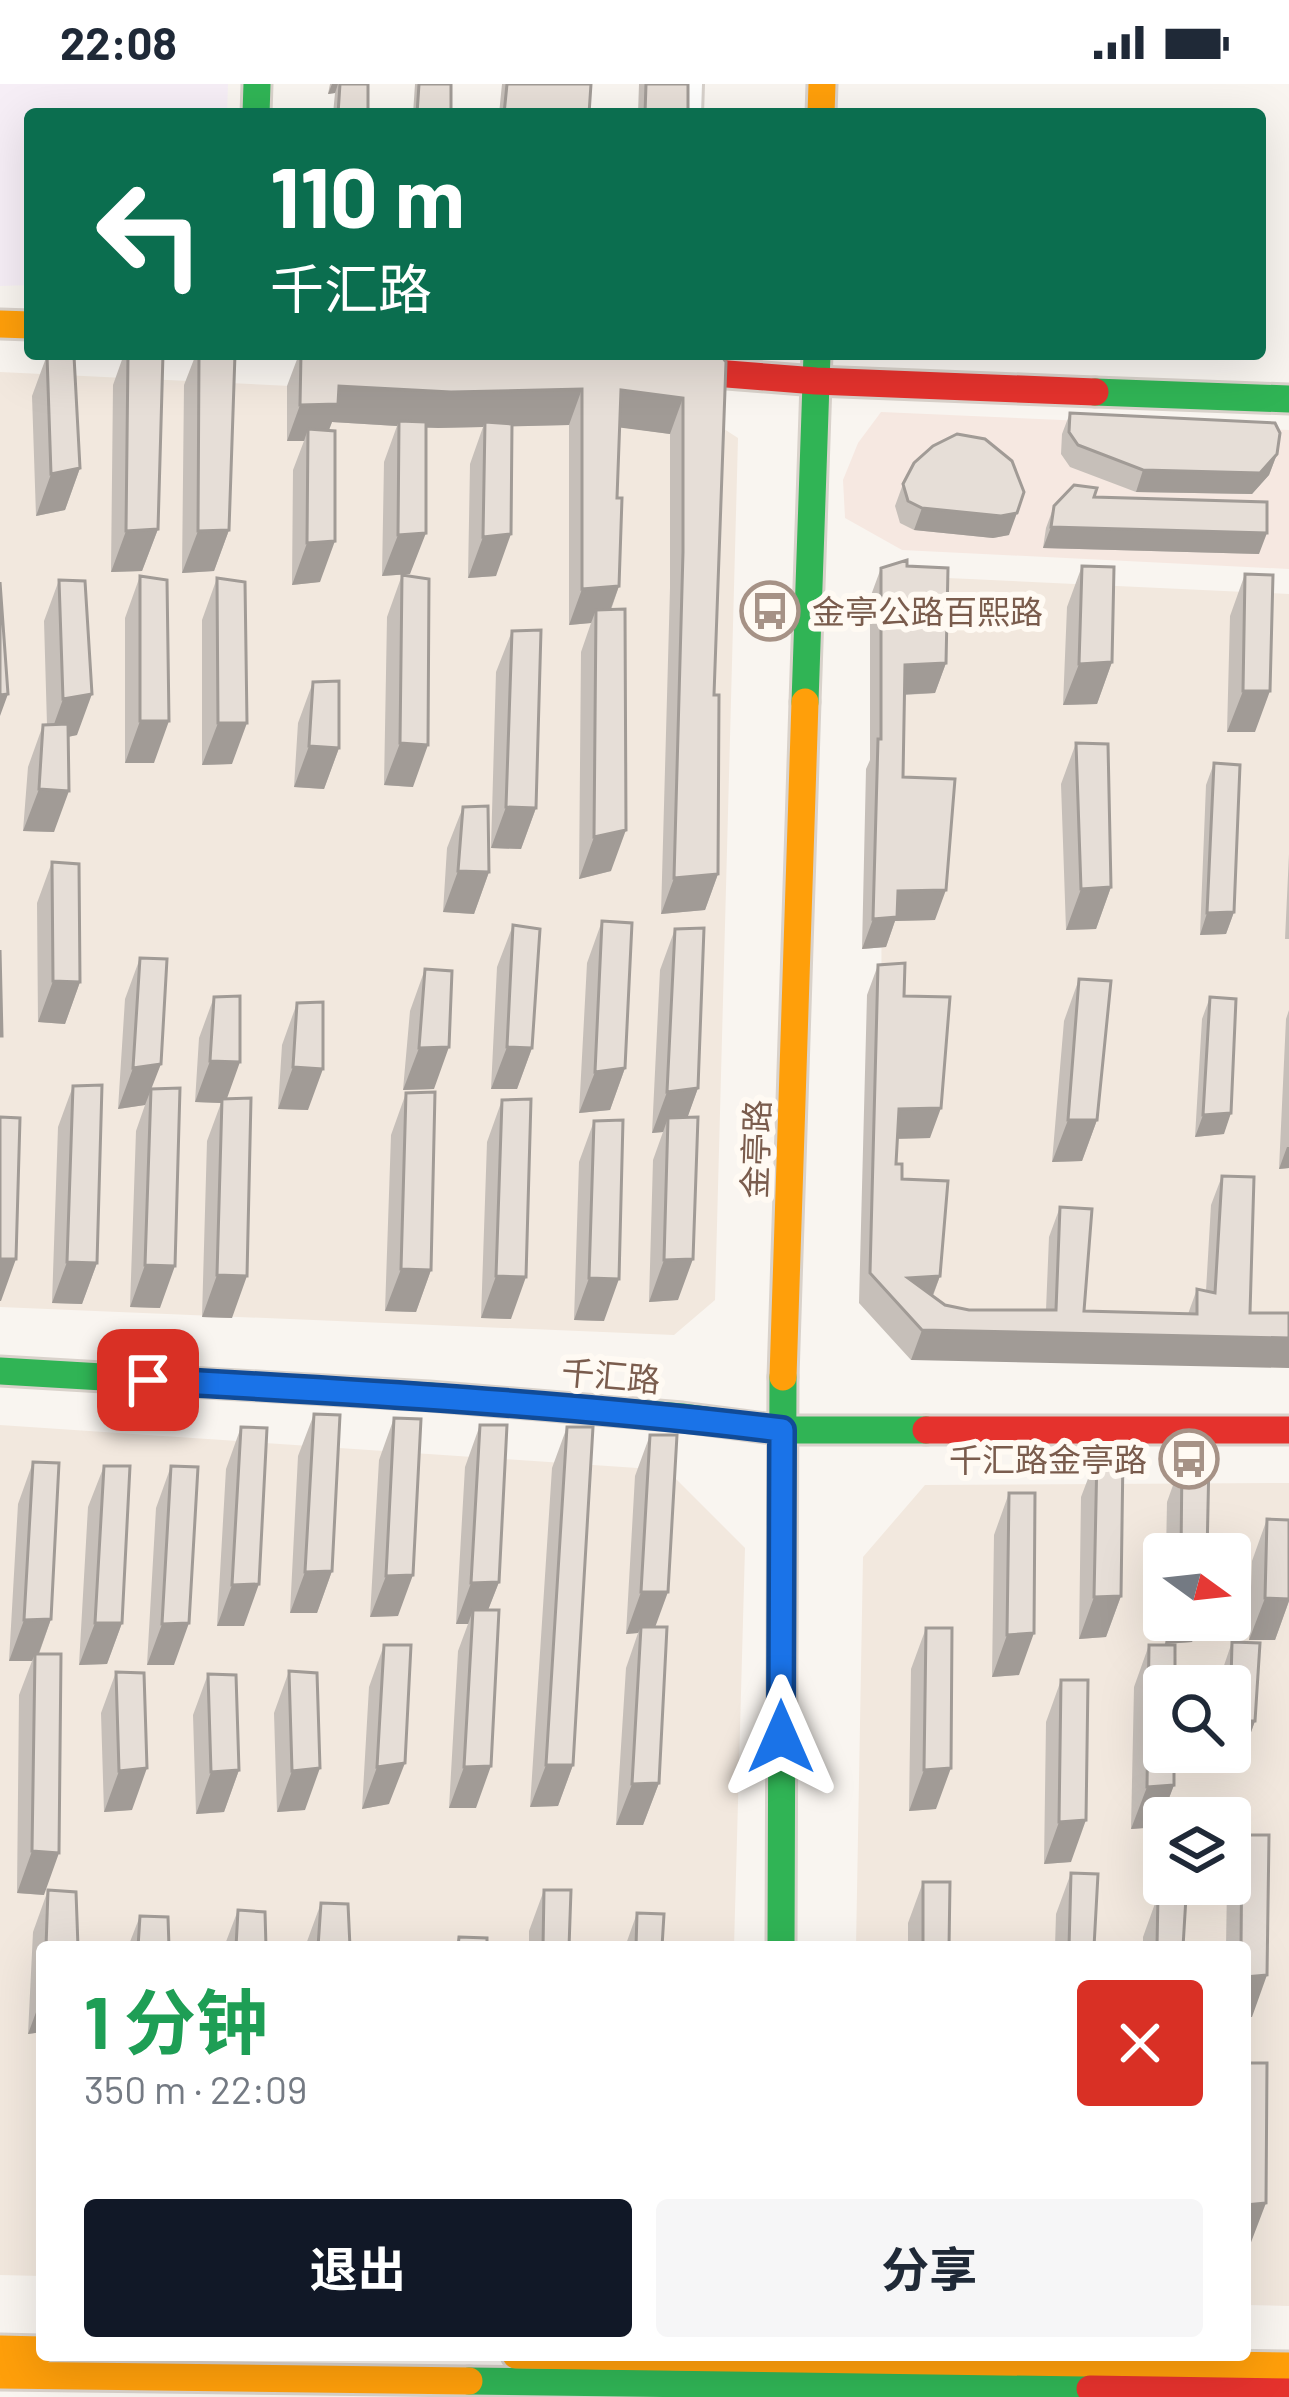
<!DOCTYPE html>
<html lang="zh">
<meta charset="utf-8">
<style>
body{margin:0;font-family:Barlow,"Noto Sans SC",sans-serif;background:#f6f6f7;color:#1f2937;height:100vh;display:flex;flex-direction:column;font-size:45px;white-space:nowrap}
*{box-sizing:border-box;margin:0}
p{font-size:39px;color:#747a83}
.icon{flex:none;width:66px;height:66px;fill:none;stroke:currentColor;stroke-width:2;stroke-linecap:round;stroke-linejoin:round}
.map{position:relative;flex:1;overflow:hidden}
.details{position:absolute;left:36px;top:1857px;width:1215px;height:420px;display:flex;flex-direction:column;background:#fff;border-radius:12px;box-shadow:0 12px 48px #0002}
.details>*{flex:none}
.top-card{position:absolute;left:24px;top:24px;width:1242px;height:252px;border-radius:12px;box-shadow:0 12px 48px #0002;background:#0b6e4f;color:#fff;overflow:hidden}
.needle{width:78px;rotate:105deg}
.fabs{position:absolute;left:1143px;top:1449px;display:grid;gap:24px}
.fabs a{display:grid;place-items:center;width:108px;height:108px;border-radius:12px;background:#fff;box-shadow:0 12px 48px #0002;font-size:60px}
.pin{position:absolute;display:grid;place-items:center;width:102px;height:102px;color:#fff;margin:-51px;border-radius:24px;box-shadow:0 6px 18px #0006}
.me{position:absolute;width:132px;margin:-66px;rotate:0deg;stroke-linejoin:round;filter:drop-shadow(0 0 9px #0008)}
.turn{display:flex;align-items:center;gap:42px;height:252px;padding:0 48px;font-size:54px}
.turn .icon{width:156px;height:156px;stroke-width:2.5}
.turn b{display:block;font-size:84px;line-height:102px}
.round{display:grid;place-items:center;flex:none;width:126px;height:126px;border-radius:12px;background:#f6f6f7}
.head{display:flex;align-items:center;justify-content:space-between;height:204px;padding:0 48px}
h1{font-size:72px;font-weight:700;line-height:90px;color:#1e9e55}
.primary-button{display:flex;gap:24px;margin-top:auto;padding:24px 48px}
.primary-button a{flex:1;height:138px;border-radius:12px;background:#111827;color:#fff;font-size:48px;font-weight:700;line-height:138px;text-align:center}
.primary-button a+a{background:#f6f6f7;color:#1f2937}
.status{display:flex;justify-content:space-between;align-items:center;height:84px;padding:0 60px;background:#fff;direction:ltr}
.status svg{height:33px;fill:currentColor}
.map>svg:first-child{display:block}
.residential{fill:#f2e8de;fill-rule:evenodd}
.commercial{fill:#f6e8e1}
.education{fill:#f6eef6}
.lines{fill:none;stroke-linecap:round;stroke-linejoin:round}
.street-casing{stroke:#d7d1cb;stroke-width:24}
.fast-casing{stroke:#d9d2cb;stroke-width:33}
.slow-casing{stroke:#d9d2cb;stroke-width:33}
.jam-casing{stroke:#d9d2cb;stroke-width:33}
.street{stroke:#fefefd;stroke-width:18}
.fast{stroke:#30b455;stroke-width:27}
.slow{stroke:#ff9f0a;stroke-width:27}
.jam{stroke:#e5322d;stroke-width:27}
.wall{fill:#c6bfb9}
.shaded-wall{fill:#a19b96}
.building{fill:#e6ded7;stroke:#a19b96;stroke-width:3}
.route-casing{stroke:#114b97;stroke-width:30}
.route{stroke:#1a73e8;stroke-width:21}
.labels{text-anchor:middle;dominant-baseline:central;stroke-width:12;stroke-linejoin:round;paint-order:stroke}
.poi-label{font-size:33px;fill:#7a5c4d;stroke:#fffaf3;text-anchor:start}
.street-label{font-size:33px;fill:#7a5c4d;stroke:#fffaf3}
</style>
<div class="status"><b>22:08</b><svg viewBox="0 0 49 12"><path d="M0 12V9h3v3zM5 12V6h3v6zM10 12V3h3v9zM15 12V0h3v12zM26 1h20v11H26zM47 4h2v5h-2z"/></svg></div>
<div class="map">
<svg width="1289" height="2313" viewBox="0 0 1289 2313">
<rect width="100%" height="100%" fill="#f9f5f0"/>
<!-- residential -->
<path class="residential" d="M0,288L687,321L738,354L715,1216L674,1251L0,1223Z
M883,491L1289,510V1284L952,1276L880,1226Z
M0,1341L667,1386L745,1464L734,1863H42V2192L0,2191Z
M1289,1399V2222L1245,2221V1863H856L863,1473L925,1401ZM1164,1470H1230V1536H1164ZM1164,1602H1230V1668H1164ZM1164,1734H1230V1800H1164Z"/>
<!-- commercial -->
<path class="commercial" d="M881,328L1289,346V485L902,466L845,434L843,396L858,359Z"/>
<!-- education -->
<path class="education" d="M0,0H228L227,30H30V201L0,202Z"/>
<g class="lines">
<!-- street casing -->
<g class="street-casing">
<path id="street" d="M692,30L693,0"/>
</g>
<!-- fast casing -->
<g class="fast-casing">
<path id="fast" d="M256,30L257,0
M1095,308L1289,315
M805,618L817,270
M0,1287L429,1312L682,1333L781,1346H926
M781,1863L783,1293
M469,2297L1090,2305"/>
</g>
<!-- slow casing -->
<g class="slow-casing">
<path id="slow" d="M821,30L822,0
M0,240L30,241
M783,1293L805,618
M0,2265L42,2266
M516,2271L1289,2282
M0,2291L469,2297"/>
</g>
<!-- jam casing -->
<g class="jam-casing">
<path id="jam" d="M689,287L816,297L1095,308
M926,1346H1289
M1090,2305L1289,2308"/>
</g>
<!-- street -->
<use href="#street" class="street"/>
<!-- fast -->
<use href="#fast" class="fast"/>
<!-- slow -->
<use href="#slow" class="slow"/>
<!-- jam -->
<use href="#jam" class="jam"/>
</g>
<!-- wall -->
<path class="wall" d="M330,0H368V30H333L335,9L328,10Z
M415,0H451V30H413Z
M502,0H591L589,30H499Z
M639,0H688V30H638Z
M124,270H163L158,445L142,487L111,488L113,301Z
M196,270H235L229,446L214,487L182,489L184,301Z
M299,270H720L714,611L718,790L705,826L661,830L670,504V350L620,343L617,414L619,502L611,526V787L579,795L581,568L591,539L569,541V341L512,342L496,492L468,494L470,380L483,343L426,344L410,490L382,492L384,378L397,342L332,338L329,346L320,498L292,501L293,386L304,357H287V302Z
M47,271L80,384L65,426L36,432L32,312Z
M1070,329L1277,370L1269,391L1252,410L1136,408L1070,383L1061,370L1062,350Z
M903,400L1009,451L993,454L914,446L900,439L895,422Z
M1094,413L1259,470L1043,464L1046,444L1054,422Z
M907,482L946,579L935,609L905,611L903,693L935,836L895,837L886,863L862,865L866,685L870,676V514L881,484Z
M1082,482L1112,578L1097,620L1063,621L1067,523Z
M1245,490L1255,648H1227L1230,532Z
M402,491L413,703L384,701L387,533Z
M140,492L154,679H125V534Z
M217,494L232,680L202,681V536Z
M59,496L77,651L68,653L54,748L23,747L28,683L43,641H47L44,537Z
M512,547L536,724L521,765L491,764L496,588Z
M313,598L339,664L324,705L294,703L298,639Z
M1076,659L1111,803L1096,845L1066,846L1061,700Z
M1214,679L1234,828L1226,850L1200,851L1206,701Z
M463,723L489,788L474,830L443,828L447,764Z
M1289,770V855H1285Z
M52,778L80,898L65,940L38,938L37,819Z
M602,837L625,984L610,1026L579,1029L587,879Z
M513,841L532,964L517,1005H491L497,883Z
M675,845L698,1004L687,1034L678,1216L649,1218L653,1076L663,1048L652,1049L660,886Z
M140,874L151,1005L160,1224L130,1223L136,1047L145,1021L118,1025L125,915Z
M878,881L904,912L930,1054L897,1055L896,1080L940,1192L933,1212L945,1221L969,1226H1046L1049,1153L1060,1123L1084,1227L1188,1230L1197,1205L1206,1207L1211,1121L1222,1092L1250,1229L911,1276L859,1219L867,911Z
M425,885L434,1005L403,1006L410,927Z
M1079,895L1097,1036L1082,1077L1052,1078L1064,937Z
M214,913L227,1015L232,1234L202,1233L207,1057L221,1019L195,1018L199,954Z
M1210,913L1224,1050L1195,1053L1202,935Z
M297,919L308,1026L278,1025L282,961Z
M1289,926V1084L1279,1085L1286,935Z
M73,1002L97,1179L82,1220L52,1219L58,1043Z
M406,1009L431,1186L416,1228L385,1227L391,1051Z
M502,1016L511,1235L481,1234L487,1058Z
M594,1037L604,1237L574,1236L579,1078Z
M314,1330L332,1487L317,1529H290L298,1372Z
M394,1334L398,1532L370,1533L379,1376Z
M480,1341L499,1498L488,1526L476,1724H449L458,1567L468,1540H456L465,1383Z
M241,1343L244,1542H217L226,1385Z
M567,1343L573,1681L558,1722L530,1723L552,1384Z
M650,1351L659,1699L643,1741H616L626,1584L638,1549L626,1550L635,1392Z
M1097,1371L1121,1512L1106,1553L1079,1555L1081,1413Z
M1182,1376L1207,1470H1166L1167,1418Z
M33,1378L51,1535L39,1570L44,1811L17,1809L19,1611L32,1577H9L18,1420Z
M104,1382L122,1539L107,1580L79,1581L88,1423Z
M171,1382L174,1581H147L156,1424Z
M1009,1409L1019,1591L992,1593L994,1451Z
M1267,1435L1289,1436V1517L1275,1556H1249L1252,1477Z
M1165,1536H1200L1192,1558L1165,1560Z
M926,1544L936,1725L909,1727L911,1585Z
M1232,1558L1255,1637L1240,1679L1214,1678L1215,1668H1230V1602H1217Z
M384,1561L389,1720L362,1725L369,1603Z
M1149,1561L1174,1701L1158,1743L1131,1745L1134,1603Z
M289,1587L305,1726L277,1728L274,1629Z
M116,1588L132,1726L104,1728L101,1629Z
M208,1590L239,1686L224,1728L196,1730L193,1631Z
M1061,1596L1071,1778L1044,1780L1046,1638Z
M1242,1751L1252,1933L1245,1863H1226L1227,1800H1230V1785Z
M1071,1789L1094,1863H1055L1056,1830Z
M923,1798L949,1863H908V1839Z
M48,1806L78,1863H42V1948L28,1950L33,1848Z
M544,1806L569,1863H529V1847Z
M1158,1811L1183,1863H1143V1853Z
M321,1819L350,1863H305Z
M238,1826L266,1863H224Z
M637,1829L662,1863H625Z
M140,1832L169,1863H128Z
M42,2041V2150H39Z"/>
<!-- shaded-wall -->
<path class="shaded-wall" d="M332,0H338L335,9L328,10Z
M339,302L582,305L569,341L485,343V338L483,343L438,344L399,342V337L397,342L332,338L325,356L308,345L304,357H287L300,321Z
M621,306L683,314L670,350L608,342Z
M1277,370L1269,391L1252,410L1136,408L1143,386Z
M80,384L65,426L36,432L51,390Z
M922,424L1017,429L1009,451L993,454L914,446Z
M1051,443L1267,449L1259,470L1043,464Z
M158,445L142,487L111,488L126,447Z
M229,446L214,487L182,489L198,447Z
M426,449L410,490L382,492L398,451Z
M511,450L496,492L468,494L483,453Z
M335,457L320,498L292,501L307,459Z
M619,502L606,538L596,526L591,539L569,541L582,505Z
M1112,578L1097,620L1063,621L1079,580Z
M946,579L935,609L894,611L905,581Z
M1243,607H1270L1255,648H1227Z
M8,610L0,632V611Z
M92,610L77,651L48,657L63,615Z
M140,637H169L154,679H125Z
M218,639H247L232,680L202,681Z
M400,659L428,661L413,703L384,701Z
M309,662L339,664L324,705L294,703Z
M39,705L69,707L54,748L23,747Z
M506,723L536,724L521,765L491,764Z
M626,746L611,787L579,795L594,753Z
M458,787L489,788L474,830L443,828Z
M718,790L705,826L661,830L674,794Z
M1111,803L1096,845L1066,846L1081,805Z
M946,806L935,836L895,837L886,863L862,865L873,835L898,807Z
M1234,828L1226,850L1200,851L1207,829Z
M53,897L80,898L65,940L38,938Z
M449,963L434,1005L403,1006L419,964Z
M507,963L532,964L517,1005H491Z
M210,977L240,978L225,1020L222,1015L221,1019L195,1018Z
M161,980L145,1021L118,1025L133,984Z
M293,983L323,985L308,1026L278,1025Z
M625,984L610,1026L579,1029L595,988Z
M698,1004L683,1046L668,1034L663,1048L652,1049L667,1008Z
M941,1024L930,1054L888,1055L899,1025Z
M1231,1029L1224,1050L1195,1053L1203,1031Z
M1068,1036H1097L1082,1077L1052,1078Z
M1287,1063H1289V1084L1279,1085Z
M0,1175H16L1,1217H0Z
M693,1175L678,1216L649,1218L664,1176Z
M67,1178L97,1179L82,1220L52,1219Z
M145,1181L175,1182L160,1224L130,1223Z
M401,1185L431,1186L416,1228L385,1227Z
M217,1191L247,1192L232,1234L202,1233Z
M496,1192L526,1193L511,1235L481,1234Z
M940,1192L929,1221L908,1194Z
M589,1194L619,1195L604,1237L574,1236Z
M922,1246L1289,1254V1284L911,1276Z
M332,1487L317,1529H290L305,1488Z
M413,1491L398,1532L370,1533L386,1492Z
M499,1498L483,1539L473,1526L468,1540H456L471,1499Z
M259,1500L244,1542H217L232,1501Z
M641,1508H668L653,1549L641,1543L638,1549L626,1550Z
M1121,1512L1106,1553L1079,1555L1094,1513Z
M1265,1514L1289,1515V1517L1275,1556H1249Z
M51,1535L36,1577L35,1570L32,1577H9L24,1536Z
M1174,1536H1200L1192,1558L1165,1560Z
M95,1539H122L107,1580L79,1581Z
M189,1539L174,1581H147L162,1540Z
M1034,1549L1019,1591L992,1593L1007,1551Z
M1230,1637H1255L1240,1679L1214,1678L1218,1668H1230Z
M405,1679L389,1720L362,1725L377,1683Z
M546,1681H573L558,1722L530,1723Z
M491,1682L476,1724H449L464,1683Z
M147,1684L132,1726L104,1728L119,1687Z
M320,1684L305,1726L277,1728L292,1687Z
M951,1684L936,1725L909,1727L924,1686Z
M239,1686L224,1728L196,1730L211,1688Z
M659,1699L643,1741H616L632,1700Z
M1174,1701L1158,1743L1131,1745L1147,1703Z
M1086,1736L1071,1778L1044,1780L1059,1738Z
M32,1767L59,1769L44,1811L17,1809Z
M1267,1891L1252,1933H1245V1893Z
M42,1912V1948L28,1950Z
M1266,2119L1250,2161H1245V2121Z"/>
<!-- building -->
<path class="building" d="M340,0H368V30H338Z
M419,0H451V30H417Z
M507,0H591L589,30H504Z
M646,0H688V30H645Z
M128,270H163L158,445L126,447Z
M199,270H235L229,446L198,447Z
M301,270H720L726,278L714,611H719L718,790L674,794L683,468V314L621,306L617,414H622L619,502L582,505V305L451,308L339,302L338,320L300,321Z
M47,271L74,272L80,384L51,390Z
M1070,329L1275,339L1280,349L1277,370L1260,389L1143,386L1078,361L1069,348Z
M399,337L426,338V449L398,451Z
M485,338L512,340L511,450L483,453Z
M308,345L335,347V457L307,459Z
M957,350L985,355L1012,377L1024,408L1017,429L1001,432L922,424L908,417L903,400L914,379L933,362Z
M1074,401L1097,404L1094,413L1267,418V449L1051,443L1054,422Z
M907,476V482L948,484L946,579L905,581L903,693L955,695L946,806L898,807L897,833L873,835L878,655H881V484Z
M1082,482L1114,483L1112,578L1079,580Z
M1245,490L1273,491L1270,607H1243Z
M402,491L429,495L428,661L400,659Z
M140,492L167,496L169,637H140Z
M217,494L245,498L247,639H218Z
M59,496L85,497L92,610L63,615Z
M0,498L8,610L0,611Z
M625,525L626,746L594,753L596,526Z
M541,546L536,724L506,723L512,547Z
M339,597V664L309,662L313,598Z
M68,640L69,707L39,705L43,641Z
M1076,659L1108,660L1111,803L1081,805Z
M1214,679L1240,681L1234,828L1207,829Z
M488,722L489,788L458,787L463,723Z
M52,778L79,780L80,898L53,897Z
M602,837L632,839L625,984L595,988Z
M513,841L540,845L532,964L507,963Z
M704,844L698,1004L667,1008L675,845Z
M0,866L2,952H0Z
M140,874L167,875L161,980L133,984Z
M905,879L904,912L950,913L941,1024L899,1025L896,1080H902V1095L948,1097L940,1192L908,1194L945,1221L969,1226H1056L1060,1123L1092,1125L1084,1227L1197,1230V1205L1215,1209L1222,1092L1254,1093L1250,1229H1289V1254L922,1246L870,1189L878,881Z
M425,885L452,887L449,963L419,964Z
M1079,895L1111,897L1097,1036H1068Z
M240,912V978L210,977L214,913Z
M1210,913L1236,915L1231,1029L1203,1031Z
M323,918V985L293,983L297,919Z
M102,1001L97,1179L67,1178L73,1002Z
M180,1004L175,1182L145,1181L151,1005Z
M435,1008L431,1186L401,1185L406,1009Z
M251,1014L247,1192L217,1191L222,1015Z
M531,1015L526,1193L496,1192L502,1016Z
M0,1033L20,1034L16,1175H0Z
M698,1033L693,1175L664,1176L668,1034Z
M623,1036L619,1195L589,1194L594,1037Z
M314,1330L340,1331L332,1487L305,1488Z
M394,1334L421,1335L413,1491L386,1492Z
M480,1341H507L499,1498L471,1499Z
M241,1343L267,1344L259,1500L232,1501Z
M567,1343H593L573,1681H546Z
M650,1351H677L668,1508H641Z
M1097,1371H1123L1121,1512L1094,1513Z
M1182,1376H1209L1207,1470H1181Z
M33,1378L59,1379L51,1535L24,1536Z
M104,1382H130L122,1539H95Z
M171,1382L198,1383L189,1539L162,1540Z
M1009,1409H1035L1034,1549L1007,1551Z
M1267,1435L1289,1436V1515L1265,1514Z
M473,1526H499L491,1682L464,1683Z
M641,1543H667L659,1699L632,1700Z
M926,1544H952L951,1684L924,1686Z
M1232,1558L1260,1559L1255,1637H1230Z
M384,1561H411L405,1679L377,1683Z
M1149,1561H1175V1602H1164V1668H1174V1701L1147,1703Z
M35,1570H61L59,1769L32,1767Z
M289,1587L317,1589L320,1684L292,1687Z
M116,1588L144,1589L147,1684L119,1687Z
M208,1590L236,1591L239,1686L211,1688Z
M1061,1596H1088L1086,1736L1059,1738Z
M1242,1751H1269L1267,1891L1245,1893V1863H1241Z
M1071,1789L1098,1790L1094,1863H1069Z
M923,1798H950L949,1863H923Z
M48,1806L76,1808L78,1863H46Z
M544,1806H571L569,1863H543Z
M1158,1811L1186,1813L1183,1863H1157Z
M321,1819L348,1820L350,1863H318Z
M238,1826L265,1828L266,1863H236Z
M637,1829L664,1830L662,1863H636Z
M140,1832L168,1833L169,1863H138Z
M459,1853L487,1854V1863H458Z
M1245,1979H1267L1266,2119L1245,2121Z"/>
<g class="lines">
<!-- route casing -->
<g class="route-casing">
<path id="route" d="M148,1296C360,1308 571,1320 782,1346L781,1653"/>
</g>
<!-- route -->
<use href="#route" class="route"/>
</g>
<!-- icons -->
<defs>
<g id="bus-ring" transform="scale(3)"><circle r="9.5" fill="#fffaf3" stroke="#a69286" stroke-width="1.5"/><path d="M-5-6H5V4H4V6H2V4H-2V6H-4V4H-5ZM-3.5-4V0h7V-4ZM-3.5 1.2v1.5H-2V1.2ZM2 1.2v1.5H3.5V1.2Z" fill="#a69286"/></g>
</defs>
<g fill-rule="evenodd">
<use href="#bus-ring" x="770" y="527"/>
<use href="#bus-ring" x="1189" y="1375"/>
</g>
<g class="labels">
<!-- poi labels -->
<g class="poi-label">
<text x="812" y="527">金亭公路百熙路</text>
<text x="1147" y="1375" text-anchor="end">千汇路金亭路</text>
</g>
<!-- street labels -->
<g class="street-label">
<text transform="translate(755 1065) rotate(-88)">金亭路</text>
<text transform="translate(611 1291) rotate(5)">千汇路</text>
</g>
</g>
</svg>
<div class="fabs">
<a><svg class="needle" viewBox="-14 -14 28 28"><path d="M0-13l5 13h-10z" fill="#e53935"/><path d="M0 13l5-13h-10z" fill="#747a83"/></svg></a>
<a><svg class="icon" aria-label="search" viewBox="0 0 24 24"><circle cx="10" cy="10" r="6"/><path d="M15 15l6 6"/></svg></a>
<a><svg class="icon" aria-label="layers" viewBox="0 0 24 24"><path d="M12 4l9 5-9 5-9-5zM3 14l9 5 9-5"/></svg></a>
</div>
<div class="pin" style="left:148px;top:1296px;background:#d93025"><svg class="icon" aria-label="arrive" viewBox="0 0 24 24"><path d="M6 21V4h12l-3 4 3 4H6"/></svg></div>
<svg class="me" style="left:781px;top:1653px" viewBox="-20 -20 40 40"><path d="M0-17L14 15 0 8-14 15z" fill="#1a73e8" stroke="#fff" stroke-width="4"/></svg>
<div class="top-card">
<div class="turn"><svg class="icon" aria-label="left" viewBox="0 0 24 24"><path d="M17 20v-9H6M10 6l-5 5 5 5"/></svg><div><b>110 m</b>千汇路</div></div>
</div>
<section class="details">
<div class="head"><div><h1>1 分钟</h1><p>350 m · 22:09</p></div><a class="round" style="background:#d93025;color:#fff"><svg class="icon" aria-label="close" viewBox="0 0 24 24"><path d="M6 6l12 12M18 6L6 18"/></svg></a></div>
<div class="primary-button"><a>退出</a><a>分享</a></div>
</section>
</div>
